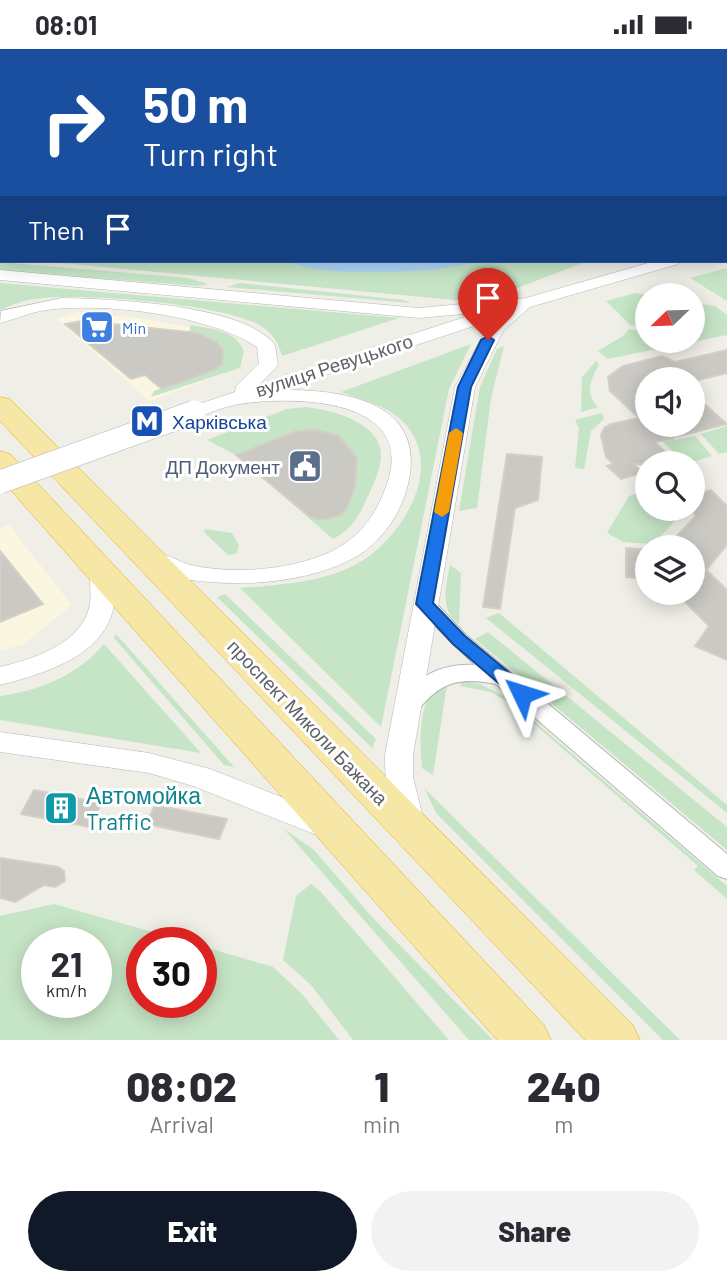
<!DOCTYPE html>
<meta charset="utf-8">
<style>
body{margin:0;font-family:Barlow,sans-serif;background:#f2f2f3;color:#2b2b33;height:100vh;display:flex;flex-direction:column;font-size:26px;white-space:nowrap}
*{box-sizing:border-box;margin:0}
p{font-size:23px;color:#7c7c81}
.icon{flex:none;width:38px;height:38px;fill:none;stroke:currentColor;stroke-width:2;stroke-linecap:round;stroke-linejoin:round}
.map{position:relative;height:991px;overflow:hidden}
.sheet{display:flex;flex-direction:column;background:#fff;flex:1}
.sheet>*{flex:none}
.guide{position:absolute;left:0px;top:0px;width:728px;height:214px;box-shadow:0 4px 18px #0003;background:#1a4fa0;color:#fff;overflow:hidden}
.needle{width:46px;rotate:247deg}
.buttons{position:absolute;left:635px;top:234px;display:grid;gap:14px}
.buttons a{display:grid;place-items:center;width:70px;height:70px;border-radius:50%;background:#fff;box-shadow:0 4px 18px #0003;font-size:35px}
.speed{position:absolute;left:21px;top:878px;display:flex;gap:14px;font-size:35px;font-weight:700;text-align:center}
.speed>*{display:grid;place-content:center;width:91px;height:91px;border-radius:50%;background:#fff;box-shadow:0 4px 18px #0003;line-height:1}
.speed small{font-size:18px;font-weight:400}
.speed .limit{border:10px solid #d22;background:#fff;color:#111}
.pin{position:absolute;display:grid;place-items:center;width:60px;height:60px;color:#fff;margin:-72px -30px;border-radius:50% 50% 50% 0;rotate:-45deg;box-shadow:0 0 7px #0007}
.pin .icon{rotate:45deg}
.me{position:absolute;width:77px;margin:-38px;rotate:311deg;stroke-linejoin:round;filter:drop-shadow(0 0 5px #0008)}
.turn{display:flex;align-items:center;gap:24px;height:147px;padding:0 28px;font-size:32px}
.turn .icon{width:91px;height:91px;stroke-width:2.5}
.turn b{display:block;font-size:49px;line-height:60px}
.then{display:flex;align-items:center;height:66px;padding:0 28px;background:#0003;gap:14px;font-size:26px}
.eta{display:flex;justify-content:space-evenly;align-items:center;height:119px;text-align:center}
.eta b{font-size:42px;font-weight:800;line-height:49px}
.primary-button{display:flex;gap:14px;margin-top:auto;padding:14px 28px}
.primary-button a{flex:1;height:80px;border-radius:42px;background:#111827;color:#fff;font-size:28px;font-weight:800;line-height:80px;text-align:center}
.primary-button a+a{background:#f2f2f3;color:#2b2b33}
.status{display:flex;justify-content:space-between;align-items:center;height:49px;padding:0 35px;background:#fff;direction:ltr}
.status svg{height:19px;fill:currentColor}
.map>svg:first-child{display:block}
.commercial{fill:#fbf6e0}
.green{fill:#c6e5c6;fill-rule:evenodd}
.water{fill:#aed7f8}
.building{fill:#cbc9c4;stroke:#d4d0c6;stroke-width:2}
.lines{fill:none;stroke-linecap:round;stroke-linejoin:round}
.minor-casing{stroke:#b4b7ba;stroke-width:2}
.tertiary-casing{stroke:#b4b7ba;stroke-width:1}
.trunk-casing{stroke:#e4a613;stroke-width:1}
.minor{fill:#fff;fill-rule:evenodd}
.tertiary{fill:#fff;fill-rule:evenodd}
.trunk{fill:#f7e7a6;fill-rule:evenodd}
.tertiary-bridge-casing{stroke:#b4b7ba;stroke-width:24;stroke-linecap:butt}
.tertiary-bridge{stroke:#fff;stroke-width:23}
.route{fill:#1a73e8;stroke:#114b97;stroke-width:2}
.slow{fill:#f59e0b}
.labels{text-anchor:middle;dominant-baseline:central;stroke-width:6;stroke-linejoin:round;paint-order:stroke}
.far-shop-label{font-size:16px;fill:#366cbe;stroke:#fff;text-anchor:start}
.street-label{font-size:19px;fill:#5e6266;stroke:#fff}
.transit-label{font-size:19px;fill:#164399;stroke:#fff;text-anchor:start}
.service-label{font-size:19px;fill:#4e5e75;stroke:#fff;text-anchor:end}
.near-culture-label{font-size:23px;fill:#0d838f;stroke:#fff;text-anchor:start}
</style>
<div class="status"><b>08:01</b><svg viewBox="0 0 49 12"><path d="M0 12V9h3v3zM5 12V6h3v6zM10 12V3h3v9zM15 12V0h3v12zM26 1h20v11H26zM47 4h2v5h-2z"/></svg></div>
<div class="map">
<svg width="727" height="991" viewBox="0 0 727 991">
<rect width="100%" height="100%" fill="#efeee7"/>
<!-- commercial -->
<path class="commercial" d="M78,263L139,269L210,282L243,303L244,309L240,319L149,352L56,270Z
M9,476L72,556L24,595L0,602V479Z"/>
<!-- green -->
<path class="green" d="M39,212H588L504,244L455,251Z
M0,213L188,229L208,235L199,237L17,223L0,221Z
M727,219V252L690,229Z
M0,234L399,269L282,307C279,294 272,284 261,277C225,255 80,243 36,250C24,251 11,256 0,261Z
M239,234L404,251L411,254L227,238Z
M636,244L652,247H648L647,279L630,276L606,252Z
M693,254L715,257L727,266V286L678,296L674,292H693Z
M191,276C211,280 237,281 244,303L240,319L151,348L154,342L214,321L222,315C227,293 207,285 189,283Z
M629,280L647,283L648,292H664L671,297L608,310L598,302L623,287Z
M471,295L449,340L381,678L240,539C278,536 320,534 355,516C398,494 445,423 407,377C392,358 363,351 341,343Z
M504,297L491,349L477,459L459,462L480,338L497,300Z
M596,312L599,316C590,331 585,345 598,358L581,363L582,328Z
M306,358C330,361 372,371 380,398C384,414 375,431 369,445C360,465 353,480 333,490L236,406L207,391L287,360Z
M642,361L648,376H659L675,391L695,387L712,407L686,415L632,364Z
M602,364L604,370L591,382L584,420L575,419L579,379L575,371Z
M727,377V403L719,405L701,385Z
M641,443L647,445L648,460H668L677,469L654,495L623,493L607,484L629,447Z
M205,480L232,484L239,497L236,505L228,506L204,483Z
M450,516L461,524L459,575C439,561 446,536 450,516Z
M225,545L376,690L372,699L217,548Z
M499,564L727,756V764L486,569Z
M488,583L727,778V801L475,590Z
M116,585L234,718L224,716L114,589Z
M104,595L201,704L0,671V647C39,642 78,626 104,595Z
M462,633L480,635L506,648L727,837V850L694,821L698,817L511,655L491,643L460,637Z
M447,636L433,726L422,719C420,698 419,668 428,649C432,642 440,639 447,636Z
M425,740L680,991H663L436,764Z
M284,780L314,801L372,868L493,991H469Z
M311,835L320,842L449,991H353L311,936L283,911L296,847Z
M54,855L191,894H142V954H201V897L273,918L302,945L339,991H0V867ZM37,894H96V954H37Z"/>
<!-- water -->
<path class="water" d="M0,0H727V151L726,2H2V51Z
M289,212H478C445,224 320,230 289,212Z"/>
<!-- building -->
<path class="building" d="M82,272L198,284L217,293L223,301L222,315L214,321L162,340L145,326L131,330L65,275Z
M727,301V324L698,331H648V376H693V345L727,375L655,393L678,415H634L642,424L621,430L607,417L613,415L606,408L601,386L604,379L611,375L639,369L610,342L608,328L623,317L662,307L675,313Z
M316,381L339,387L357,409L355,438L347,459L341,466L322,471L310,468L236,406L296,382Z
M507,405L542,408L538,451L515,459L500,560L483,558Z
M711,441L727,457V496L706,521L727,541V611L695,597L709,577L676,544H693V499H665L695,468L693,446Z
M626,499L648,501V530L626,528Z
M0,502L43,555L0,573Z
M34,741L102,754L89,778L21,765Z
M155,756L227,770L219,790L146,775Z
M0,809L58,818L64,822L65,832L55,838L44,836L15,853L0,849Z"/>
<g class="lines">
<!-- minor casing -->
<g class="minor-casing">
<path id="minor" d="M425,548L432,550L466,586L727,805V830L718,827L496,635C461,628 441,632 418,661H402L399,655C415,627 443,614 475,616L418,560L415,555L418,550Z"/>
</g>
<!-- tertiary casing -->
<g class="tertiary-casing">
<path id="tertiary" d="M727,192V203H726V192Z
M655,212H680L678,215L530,258L503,282L475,338L413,706V728L424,772L419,780L409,783L399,780C387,758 385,730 385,706L455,338L487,279L506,261L419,269L0,231V221L419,259L526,249Z
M62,249C111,250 244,255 275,296L278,316L260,335L471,266H483L486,270L483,274L280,341C350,340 434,355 405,446C396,472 377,497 352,510C311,531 256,537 211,533C191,532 154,527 142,509L146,504C162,500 175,512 191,516C234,526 296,521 336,500C363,485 377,463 387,435C417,348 294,347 240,355C224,357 209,365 194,369L187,367L184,363L187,359L235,343L236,337L259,315L257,298C210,266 103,253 47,261C30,263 16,270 0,274L1,262Z
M102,514L110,516C116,525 115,538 115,548C111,606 46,624 0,636V618C34,610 84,594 90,554C92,542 87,526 94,516Z
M0,683L149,704L210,720L337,770L342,778L337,786L327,790L193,737L149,724L0,703Z"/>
</g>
<!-- trunk casing -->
<g class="trunk-casing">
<path id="trunk" d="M0,348L10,350L633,976L640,991H585L0,372Z
M0,402L10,405L544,976L551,991H497L0,429Z"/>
</g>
<!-- minor -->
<use href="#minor" class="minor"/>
<!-- tertiary -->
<use href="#tertiary" class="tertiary"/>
<!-- trunk -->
<use href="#trunk" class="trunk"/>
<!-- tertiary-bridge casing -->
<g class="tertiary-bridge-casing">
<path id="tertiary-bridge" d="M0,433L194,363"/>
</g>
<!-- tertiary-bridge -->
<use href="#tertiary-bridge" class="tertiary-bridge"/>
</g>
<!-- route -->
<path class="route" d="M488,287L494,291L471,338L433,554L465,587L529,640L531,645L522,651L516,649L453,595L416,555L458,338L481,291Z"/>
<!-- slow -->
<path class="slow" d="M456,379L463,384L449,463L442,468L434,463L449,384Z"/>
<!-- icons -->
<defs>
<g id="supermarket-square" transform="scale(1.75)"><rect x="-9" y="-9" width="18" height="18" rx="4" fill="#3f7fe0" stroke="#fff"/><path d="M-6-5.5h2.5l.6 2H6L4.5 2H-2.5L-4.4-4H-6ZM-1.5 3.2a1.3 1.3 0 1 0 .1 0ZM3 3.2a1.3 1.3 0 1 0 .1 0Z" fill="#fff"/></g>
<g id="metro-square" transform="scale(1.75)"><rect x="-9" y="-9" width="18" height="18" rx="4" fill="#1a4fb4" stroke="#fff"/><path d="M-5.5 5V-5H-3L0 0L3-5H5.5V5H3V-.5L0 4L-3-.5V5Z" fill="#fff"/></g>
<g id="civic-square" transform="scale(1.75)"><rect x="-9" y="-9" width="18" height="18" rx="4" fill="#5c6f8a" stroke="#fff"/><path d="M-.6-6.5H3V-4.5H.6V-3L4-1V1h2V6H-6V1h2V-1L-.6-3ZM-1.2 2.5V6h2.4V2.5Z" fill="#fff"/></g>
<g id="building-square" transform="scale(1.75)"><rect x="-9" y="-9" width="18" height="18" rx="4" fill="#0f9aa8" stroke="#fff"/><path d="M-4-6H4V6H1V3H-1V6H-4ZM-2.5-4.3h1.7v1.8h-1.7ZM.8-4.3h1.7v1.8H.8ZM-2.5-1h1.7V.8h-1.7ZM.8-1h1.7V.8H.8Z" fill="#fff"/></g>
</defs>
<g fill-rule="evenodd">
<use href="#supermarket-square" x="97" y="278"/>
<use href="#metro-square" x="147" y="372"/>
<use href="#civic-square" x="305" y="417"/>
<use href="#building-square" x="61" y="759"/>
</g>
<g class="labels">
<!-- far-shop labels -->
<g class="far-shop-label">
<text x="122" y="278">Min</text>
</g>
<!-- street labels -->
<g class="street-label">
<text transform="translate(334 316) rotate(-18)">вулиця Ревуцького</text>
<text transform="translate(308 673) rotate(46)">проспект Миколи Бажана</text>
</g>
<!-- transit labels -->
<g class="transit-label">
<text x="172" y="372">Харківська</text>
</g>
<!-- service labels -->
<g class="service-label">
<text x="280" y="417">ДП Документ</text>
</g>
<!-- near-culture labels -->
<g class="near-culture-label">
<text x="86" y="746">Автомойка<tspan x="86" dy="26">Traffic</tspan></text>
</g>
</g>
</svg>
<div class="buttons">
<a><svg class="needle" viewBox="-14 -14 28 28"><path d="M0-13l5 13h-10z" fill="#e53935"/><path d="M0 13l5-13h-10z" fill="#7c7c81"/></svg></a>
<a><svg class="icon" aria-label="sound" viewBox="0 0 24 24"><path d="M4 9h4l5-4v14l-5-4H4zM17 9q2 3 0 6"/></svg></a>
<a><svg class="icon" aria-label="search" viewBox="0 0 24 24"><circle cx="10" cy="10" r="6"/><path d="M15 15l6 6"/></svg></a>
<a><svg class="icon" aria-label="layers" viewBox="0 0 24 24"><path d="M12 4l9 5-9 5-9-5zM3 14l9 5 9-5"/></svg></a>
</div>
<div class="speed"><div>21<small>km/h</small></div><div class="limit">30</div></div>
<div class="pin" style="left:488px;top:291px;background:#d93025"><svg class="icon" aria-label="arrive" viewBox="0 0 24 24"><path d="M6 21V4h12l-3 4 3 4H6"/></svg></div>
<svg class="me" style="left:522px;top:645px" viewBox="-20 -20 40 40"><path d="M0-17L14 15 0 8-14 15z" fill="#1a73e8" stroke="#fff" stroke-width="4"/></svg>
<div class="guide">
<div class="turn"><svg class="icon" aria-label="right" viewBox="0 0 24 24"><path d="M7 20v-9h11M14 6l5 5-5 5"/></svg><div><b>50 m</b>Turn right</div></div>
<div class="then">Then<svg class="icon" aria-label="arrive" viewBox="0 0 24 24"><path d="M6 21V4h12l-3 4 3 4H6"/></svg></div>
</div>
</div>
<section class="sheet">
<div class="eta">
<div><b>08:02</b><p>Arrival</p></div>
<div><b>1</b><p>min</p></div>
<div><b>240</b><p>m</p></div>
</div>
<div class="primary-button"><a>Exit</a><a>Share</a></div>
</section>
